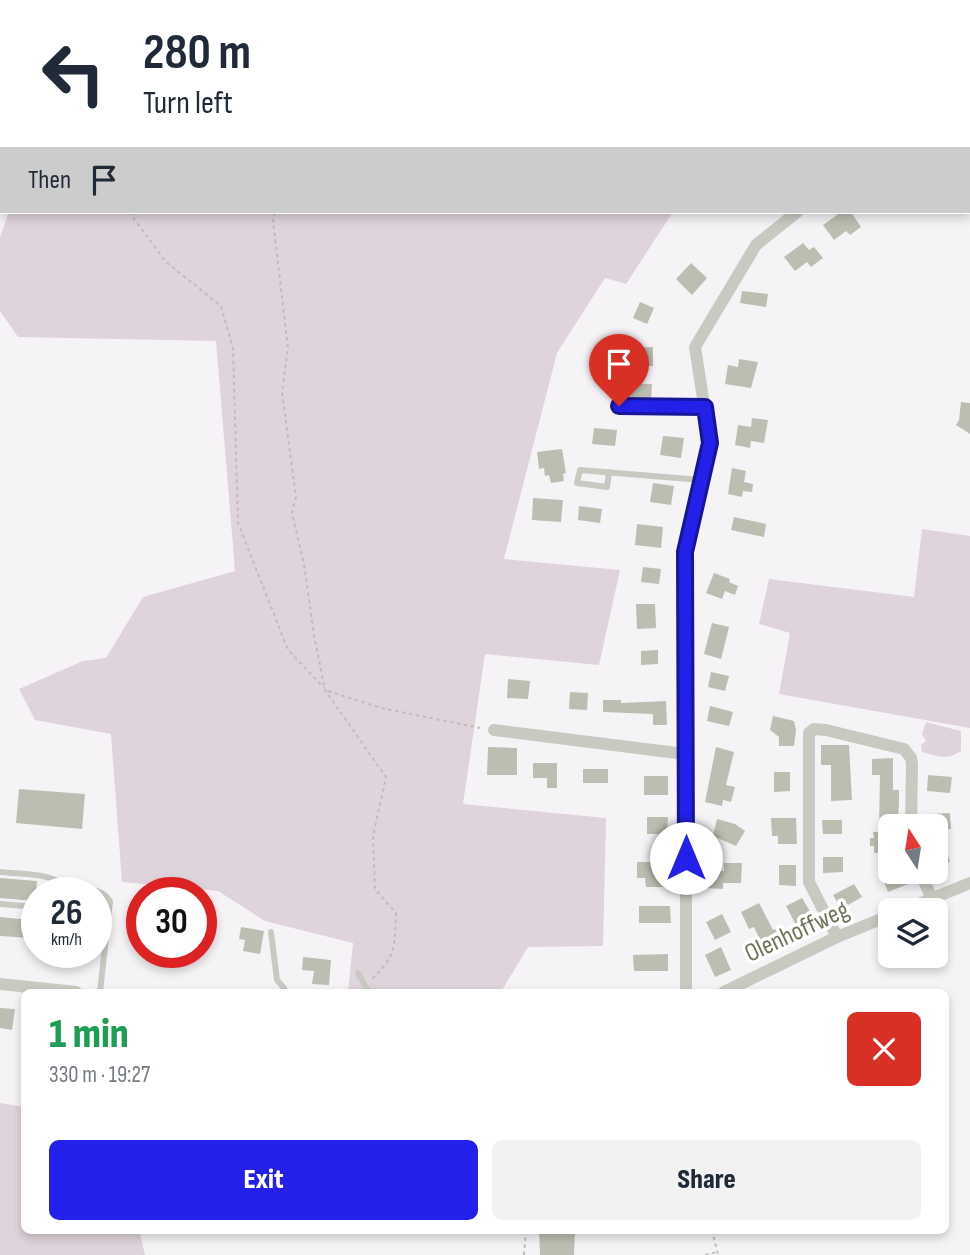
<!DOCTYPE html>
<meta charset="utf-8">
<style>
body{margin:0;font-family:"Sofia Sans Condensed",sans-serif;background:#f2f2f3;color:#1f2937;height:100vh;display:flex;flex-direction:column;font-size:26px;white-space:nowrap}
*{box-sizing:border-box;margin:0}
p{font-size:23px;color:#747a83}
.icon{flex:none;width:38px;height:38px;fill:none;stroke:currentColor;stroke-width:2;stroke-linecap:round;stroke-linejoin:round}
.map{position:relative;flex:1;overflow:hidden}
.details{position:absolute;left:21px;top:989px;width:928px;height:245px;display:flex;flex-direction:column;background:#fff;border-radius:10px;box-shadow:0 4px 10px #0003}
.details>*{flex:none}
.hud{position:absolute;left:0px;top:0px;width:971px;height:214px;box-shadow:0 4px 10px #0003;background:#fff;color:#1f2937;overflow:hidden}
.needle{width:46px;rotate:348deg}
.controls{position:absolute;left:878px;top:814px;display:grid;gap:14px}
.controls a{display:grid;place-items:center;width:70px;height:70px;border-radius:10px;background:#fff;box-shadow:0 4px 10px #0003;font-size:35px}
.speed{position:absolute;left:21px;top:877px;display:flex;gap:14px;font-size:35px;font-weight:700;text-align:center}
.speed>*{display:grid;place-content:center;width:91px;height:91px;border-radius:50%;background:#fff;box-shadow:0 4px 10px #0003;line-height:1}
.speed small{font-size:18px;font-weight:400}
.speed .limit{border:10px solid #d22;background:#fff;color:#111}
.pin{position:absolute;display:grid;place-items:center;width:60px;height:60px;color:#fff;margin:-72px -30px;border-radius:50% 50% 50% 0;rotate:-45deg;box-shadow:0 0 7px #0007}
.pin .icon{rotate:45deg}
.me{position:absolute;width:77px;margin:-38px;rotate:0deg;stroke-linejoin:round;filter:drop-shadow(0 0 5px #0008)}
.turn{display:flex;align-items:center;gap:24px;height:147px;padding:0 28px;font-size:32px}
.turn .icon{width:91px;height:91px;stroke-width:2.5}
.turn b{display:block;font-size:49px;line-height:60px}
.then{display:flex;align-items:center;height:66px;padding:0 28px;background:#0003;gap:14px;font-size:26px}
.round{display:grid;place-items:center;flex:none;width:74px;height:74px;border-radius:10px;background:#f2f2f3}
.overview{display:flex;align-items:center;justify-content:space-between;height:119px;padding:0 28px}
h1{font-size:42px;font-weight:800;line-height:52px;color:#1e9e55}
.button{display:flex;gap:14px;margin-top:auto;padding:14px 28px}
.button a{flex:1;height:80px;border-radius:10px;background:#2320ea;color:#fff;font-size:28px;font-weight:800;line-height:80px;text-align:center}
.button a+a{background:#f2f2f3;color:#1f2937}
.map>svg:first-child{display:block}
.green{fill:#dfd4db}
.building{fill:#bcbeb1}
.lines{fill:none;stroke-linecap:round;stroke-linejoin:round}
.path{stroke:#bebfb9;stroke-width:2;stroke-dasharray:3.5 3.5;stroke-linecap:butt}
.lane{stroke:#c8cac1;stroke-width:6}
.street{stroke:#c8cac1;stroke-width:12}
.route-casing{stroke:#171598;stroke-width:18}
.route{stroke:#2320ea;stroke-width:12}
.labels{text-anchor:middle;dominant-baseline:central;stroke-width:7;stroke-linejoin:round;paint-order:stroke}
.street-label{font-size:26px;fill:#6e7458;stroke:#fff}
</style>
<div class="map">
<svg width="970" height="1255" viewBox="0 0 970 1255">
<rect width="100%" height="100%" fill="#f6f3f7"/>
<!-- green -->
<path class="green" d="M0,0H701L703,2H2V67Z
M9,212H673L626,284L605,278L557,353L504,559L620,570L599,665L485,654L463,804L606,818L603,946L528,947L501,992H348L353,943L265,921L218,891L122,882L111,734L35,720L19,689L83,661L106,658L143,597L235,571L216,341L18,337L0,311V237Z
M922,529L970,536V728L779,694L790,633L759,624L769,579L914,597Z
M926,722L961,731V751C945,761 938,756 922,752L921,745L926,741L922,734Z
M0,1103L24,1107V1230H139L145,1255H0Z"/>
<!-- building -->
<path class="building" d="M841,212H851L861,227L850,235L846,231L834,240L823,225Z
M803,243L809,250L814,247L823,258L811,267L807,262L795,271L784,257Z
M691,263L707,278L692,295L676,279Z
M742,291L768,294L766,307L740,303Z
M640,302L654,308L647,324L633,318Z
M653,347V366L630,367V348Z
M739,359L758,362L751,388L725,384L728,365L738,367Z
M622,383L652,384L651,401L622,400Z
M961,402L970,403V434L956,425L959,420Z
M752,418L768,420L764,443L751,441L750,448L735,445L738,425L751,427Z
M594,428L617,430L615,446L592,444Z
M663,436L684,438L681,458L660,455Z
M562,449L566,473L563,474L564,481L551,483L549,475L545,476L544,468L539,469L537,452Z
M732,468L746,471L744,482L753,484L752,492L743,491L742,497L728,494Z
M653,483L674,486L671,505L650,502Z
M533,498L563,500L561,522L532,520Z
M579,506L602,509L600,523L578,520Z
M734,517L766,524L764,537L731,530Z
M637,524L663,527L661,548L635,545Z
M643,567L661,569L659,584L641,582Z
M714,573L730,579L729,582L738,586L735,595L725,591L722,599L706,593Z
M636,604H655L656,628L637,629Z
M712,623L729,627L721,659L704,654Z
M658,650V664L641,665V651Z
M711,672L729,676L725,691L708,687Z
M508,679L530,681L528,699L507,698Z
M570,692L588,693L587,710L569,709Z
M603,700H621V703L666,701L667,725H653V714L603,712Z
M710,706L733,712L729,726L707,721Z
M773,716L794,721L796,730L794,746H779V737L770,730Z
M821,745H849L852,800L831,801V765H821Z
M488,747L517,748V775H487Z
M716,747L734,752L726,785L735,787L731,802L723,800L722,806L705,802Z
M893,758V790H899V804L898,817H891V852L874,853V846H870V838H874L873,832H879L880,775H872V759Z
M533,763H557V788H547V778H533Z
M583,769H608V783H583Z
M774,772H790V791L774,792Z
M928,775L952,777L950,793L927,791Z
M644,776H668V795H644Z
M19,789L85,794L82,829L16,823Z
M950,813L951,829H936V826H930V814Z
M647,817H668L667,834H647Z
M771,818H796L797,844H778V836H772Z
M717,819L735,824L745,831L736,846L713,836Z
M822,820H842V834H823Z
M946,849L950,862L936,866V853Z
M823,857H843V872L823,873Z
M637,862H662L663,887H646L645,878H637Z
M724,863H742L741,883H723V889L705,888L706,870L724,871Z
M779,865H796V886L779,885Z
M888,872H903L908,884L888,892L881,874Z
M0,878L37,881L35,901L0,898Z
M854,884L862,897L841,909L833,895Z
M802,898L814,918L797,927L786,906Z
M759,903L773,930L777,928L786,945L767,955L754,927L749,929L741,912Z
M639,906H670L671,923H639Z
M722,914L731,932L715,940L706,922Z
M0,917L31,920L30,938L0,936Z
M241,927L264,931L260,954L243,951L245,940L239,939Z
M721,947L731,970L715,977L705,955Z
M668,954V971H634L633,955Z
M303,957L331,960L329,985L312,984L314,971L302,970Z
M0,1008L15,1009L12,1030L0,1028Z
M539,1230H575L574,1255H540Z"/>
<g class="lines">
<!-- path -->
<path class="path" d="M158,0L164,2
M82,2V0
M129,212L166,262L221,306L233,348L238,523L288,650L324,688
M275,212L273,221L288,348L282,392L296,497L292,513L304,564L314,635L325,690L386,777L373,836L375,889L396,913C395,945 396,957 371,980
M328,691L381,708L480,728
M712,1230L718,1255
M524,1255L526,1230
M705,1255L716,1252"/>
<!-- lane -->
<path class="lane" d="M619,406L704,407
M609,472L607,487L577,483L580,470L701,480
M0,872C31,875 51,872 76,892
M80,892C93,888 103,890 110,901L100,992
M0,904L37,907
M271,932L277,980L284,988L283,992
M358,973L369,992"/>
<!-- street -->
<path class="street" d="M881,0L882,2
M970,127V128
M494,730L685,754
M920,872L932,899
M904,910L970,883
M837,937L809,882V733L814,729L826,730L904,749L911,758L912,764L911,826
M0,984L76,992
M686,992V552L710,443L695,347L756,245L797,212
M724,992L837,937L891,915"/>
</g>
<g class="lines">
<!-- route casing -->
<g class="route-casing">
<path id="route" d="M619,406L705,407L710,443L685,552L686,858"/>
</g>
<!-- route -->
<use href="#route" class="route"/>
</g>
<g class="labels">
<!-- street labels -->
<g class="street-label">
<text transform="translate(797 932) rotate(-25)">Olenhoffweg</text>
</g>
</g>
</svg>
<div class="controls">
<a><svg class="needle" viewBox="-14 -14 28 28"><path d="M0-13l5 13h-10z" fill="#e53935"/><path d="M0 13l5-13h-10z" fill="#747a83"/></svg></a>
<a><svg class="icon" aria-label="layers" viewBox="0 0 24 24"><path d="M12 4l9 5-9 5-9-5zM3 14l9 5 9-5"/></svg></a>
</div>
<div class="speed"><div>26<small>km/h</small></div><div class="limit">30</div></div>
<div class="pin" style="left:619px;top:406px;background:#d93025"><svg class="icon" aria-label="arrive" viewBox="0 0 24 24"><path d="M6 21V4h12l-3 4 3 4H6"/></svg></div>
<svg class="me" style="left:686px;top:858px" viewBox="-20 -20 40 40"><circle r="19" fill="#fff"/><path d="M0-13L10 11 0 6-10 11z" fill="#2320ea"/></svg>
<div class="hud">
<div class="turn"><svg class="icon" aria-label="left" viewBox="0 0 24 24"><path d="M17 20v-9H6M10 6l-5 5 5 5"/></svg><div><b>280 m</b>Turn left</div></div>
<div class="then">Then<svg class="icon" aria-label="arrive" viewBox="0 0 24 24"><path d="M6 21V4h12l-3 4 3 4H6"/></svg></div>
</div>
<section class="details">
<div class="overview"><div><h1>1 min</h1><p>330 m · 19:27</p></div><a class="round" style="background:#d93025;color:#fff"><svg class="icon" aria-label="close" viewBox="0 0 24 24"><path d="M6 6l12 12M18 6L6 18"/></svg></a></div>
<div class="button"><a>Exit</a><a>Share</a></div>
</section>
</div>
